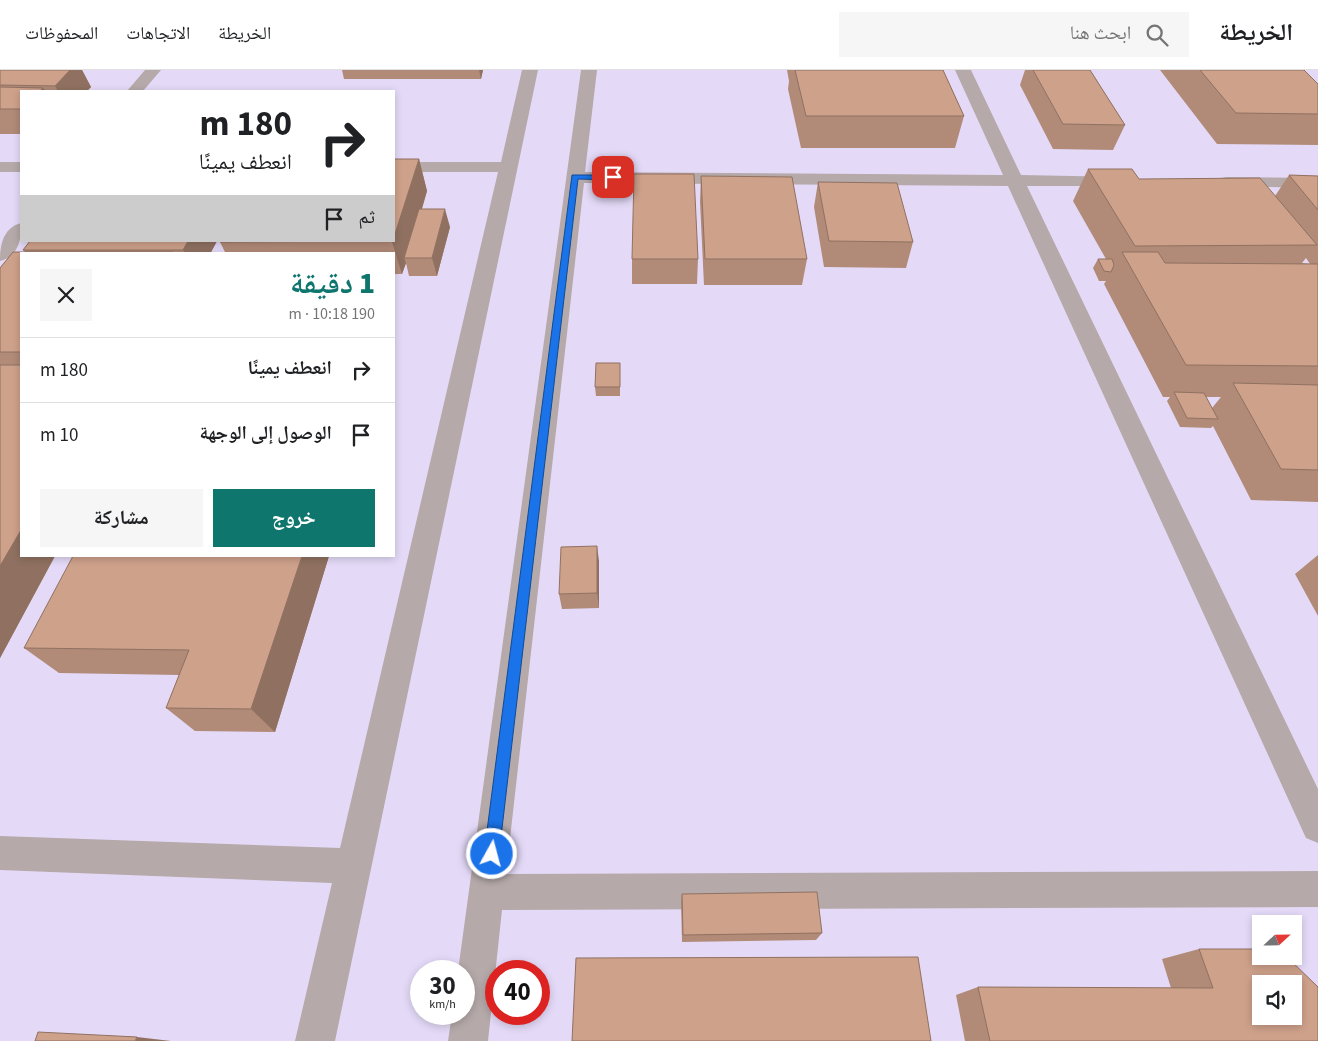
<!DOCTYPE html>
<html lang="ar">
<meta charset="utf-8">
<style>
body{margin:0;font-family:"Source Sans 3","Noto Naskh Arabic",sans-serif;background:#f6f6f6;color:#202124;direction:rtl;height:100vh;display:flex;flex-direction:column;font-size:19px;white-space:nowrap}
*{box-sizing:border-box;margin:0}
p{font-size:16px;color:#757577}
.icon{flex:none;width:28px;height:28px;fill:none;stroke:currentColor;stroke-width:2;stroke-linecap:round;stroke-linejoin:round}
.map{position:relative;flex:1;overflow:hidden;direction:ltr}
.details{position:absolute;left:20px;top:182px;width:375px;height:305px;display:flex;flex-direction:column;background:#fff;border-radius:0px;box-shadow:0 2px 8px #0003;direction:rtl}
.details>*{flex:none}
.guide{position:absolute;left:20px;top:20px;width:375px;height:152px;border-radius:0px;box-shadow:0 2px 8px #0003;direction:rtl;background:#fff;color:#202124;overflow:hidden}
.needle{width:32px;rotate:68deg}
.buttons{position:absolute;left:1252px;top:845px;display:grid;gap:10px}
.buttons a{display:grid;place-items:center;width:50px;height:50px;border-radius:0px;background:#fff;box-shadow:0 2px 8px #0003;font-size:25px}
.speed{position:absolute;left:410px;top:890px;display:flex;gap:10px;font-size:25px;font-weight:700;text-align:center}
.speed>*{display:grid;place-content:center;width:65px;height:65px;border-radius:50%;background:#fff;box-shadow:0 2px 8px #0003;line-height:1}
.speed small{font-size:12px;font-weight:400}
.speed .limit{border:8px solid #d22;background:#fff;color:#111}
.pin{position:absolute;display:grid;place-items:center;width:42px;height:42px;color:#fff;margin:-21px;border-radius:10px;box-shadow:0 2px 8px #0006}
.me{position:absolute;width:55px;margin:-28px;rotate:7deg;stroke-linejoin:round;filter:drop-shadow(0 0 4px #0008)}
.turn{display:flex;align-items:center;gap:18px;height:105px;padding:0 20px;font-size:22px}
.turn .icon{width:65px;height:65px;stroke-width:2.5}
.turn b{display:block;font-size:35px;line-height:42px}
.then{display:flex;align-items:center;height:48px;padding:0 20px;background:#0003;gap:10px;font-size:19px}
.round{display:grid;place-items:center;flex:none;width:52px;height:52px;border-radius:0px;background:#f6f6f6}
.overview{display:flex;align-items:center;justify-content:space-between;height:85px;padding:0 20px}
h1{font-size:30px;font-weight:800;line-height:38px;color:#0f766e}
.button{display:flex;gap:10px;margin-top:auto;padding:10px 20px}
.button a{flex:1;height:58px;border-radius:0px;background:#0f766e;color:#fff;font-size:20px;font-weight:800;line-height:58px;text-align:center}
.button a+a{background:#f6f6f6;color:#202124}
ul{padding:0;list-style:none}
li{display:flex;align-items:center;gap:15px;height:65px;padding:0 20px;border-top:1px solid #e0e0e0}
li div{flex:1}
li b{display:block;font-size:19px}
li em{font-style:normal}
header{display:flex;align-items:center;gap:30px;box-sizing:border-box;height:70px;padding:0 25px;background:#fff;border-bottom:1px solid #e0e0e0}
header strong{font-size:24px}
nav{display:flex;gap:28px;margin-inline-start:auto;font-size:18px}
.search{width:350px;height:45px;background:#f6f6f6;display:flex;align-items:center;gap:12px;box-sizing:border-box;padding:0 18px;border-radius:0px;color:#757577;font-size:19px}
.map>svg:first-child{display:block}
.built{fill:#e4daf8;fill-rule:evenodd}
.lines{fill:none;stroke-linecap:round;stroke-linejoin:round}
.minor{fill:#b5a9a9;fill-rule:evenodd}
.wall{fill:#b18a78;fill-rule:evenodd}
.shaded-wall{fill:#907161}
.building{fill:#cea18b;stroke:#907161;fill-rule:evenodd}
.route{fill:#1a73e8;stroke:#114b97}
</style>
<header>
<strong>الخريطة</strong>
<div class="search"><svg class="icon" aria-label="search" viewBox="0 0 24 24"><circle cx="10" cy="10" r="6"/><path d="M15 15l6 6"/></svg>ابحث هنا</div>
<nav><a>الخريطة</a><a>الاتجاهات</a><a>المحفوظات</a></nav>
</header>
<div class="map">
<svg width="1318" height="971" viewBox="0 0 1318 971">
<rect width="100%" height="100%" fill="#efe8ff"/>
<!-- built -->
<path class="built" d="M0,0H1318V971H0ZM21,21H394V171H21ZM21,184H394V486H21ZM1261,854H1294V886H1261ZM421,901H464V944H421ZM496,901H539V944H496ZM1261,914H1294V946H1261Z"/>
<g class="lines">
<!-- minor -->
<path class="minor" d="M145,0H161L143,21H127Z
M522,0H538L335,971H295L332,813L0,800V766L340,778L498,102H394V92H501Z
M581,0H597L585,102L1003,105L955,0H971L1021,105L1125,107L1128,111L1125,115L1119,116H1027L1318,719V773L1306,768L1008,116L584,113L506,804L1318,801V837L502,840L488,971H448L452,944H464V901H458Z
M0,92H21V102H0Z
M1227,107L1318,108V118L1221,116L1218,112L1221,108Z
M21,153C22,169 18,187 0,191C0,175 3,158 21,153Z"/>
</g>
<!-- wall -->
<path class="wall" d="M0,0H82L91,17L87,21H21V64H0Z
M342,0H483L481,9H344Z
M787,0H943L964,46L955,78H801L788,19L789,11Z
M1025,0H1090L1125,55L1113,80L1053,79L1020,15Z
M1160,0H1304L1318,14V75L1217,74Z
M419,89L427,121L422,139L450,157L437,206H409L406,193L402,204H394V184H226L220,172Z
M1088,99L1139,109L1275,126L1289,105L1318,106V432L1251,430L1213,356L1211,358L1180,357L1167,331L1170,327H1163L1104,214L1106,211H1099L1093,198L1098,189H1106L1073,131ZM1306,188L1310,194L1302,193ZM1206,327H1221L1212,338Z
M701,106L807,189L802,215H704L700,132Z
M818,112L913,172L906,198L824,197L814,137Z
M30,171H217L210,184H21V486H55L0,588V198L13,182H25L23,180Z
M632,189H698L697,214H632Z
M620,293V326H596L595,317Z
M1318,485V546L1295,504Z
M329,486L275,662L195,661L166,638L179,605L59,603L24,578Z
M599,491V538L562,539L559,524Z
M682,824L822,863L816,870L682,872L681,832Z
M1199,879L1318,971H965L956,925L978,917L1171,918L1162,889Z"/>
<!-- shaded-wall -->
<path class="shaded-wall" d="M70,0H82L91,17L87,21H58L55,16Z
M479,0H483L481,9Z
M43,18L46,21H40Z
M419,89L427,121L407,188H404L406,193L402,204L392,172L394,171V167Z
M445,139L450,157L437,206L432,188Z
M188,171H217L210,184H186L183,180Z
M21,460V486H55L0,588V496Z
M597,476L599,491V538L597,523Z
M302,486H329L275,662L251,639Z
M137,967L171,971H135Z"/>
<!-- building -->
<path class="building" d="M0,0H70L55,16L0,15Z
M795,0H943L964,46H806Z
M1033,0H1090L1125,55L1063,54Z
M1200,0H1304L1318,14V44L1236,43Z
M0,17L43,18L40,21H21V39H0Z
M394,89H419L394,167Z
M1088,99H1132L1139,109L1260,108L1317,175L1135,176Z
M634,104H694L698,189H632Z
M1289,105L1318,106V140Z
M701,106L792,107L807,189H705Z
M818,112L897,113L913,172L829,171Z
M419,139H445L432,188H404Z
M30,171H188L183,180H23Z
M220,171H392L220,172Z
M13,182H173L171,184H21V282H0V198Z
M1122,182H1158L1165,193L1318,194V296L1186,295Z
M1098,189H1112L1114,195L1111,202L1104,201Z
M596,293H620V317H595Z
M0,295H21V460L0,496Z
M1233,313L1318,315V400L1281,399Z
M1174,322L1204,323L1218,349L1187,348Z
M597,476V523L559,524L561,477Z
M73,486H302L251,639L166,638L189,580L24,578Z
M817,822L822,863L683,865L682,824Z
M1199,879H1261V886H1286L1318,917V971H990L978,917L1213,918ZM1261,914H1294V946H1261Z
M918,887L931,971H572L576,888Z
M38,962L137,967L135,971H35Z"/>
<!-- route -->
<path class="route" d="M572,105H613L616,107L613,110L578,109L499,784L497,789L492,791L486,789L484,784Z"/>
</svg>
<div class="buttons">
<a><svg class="needle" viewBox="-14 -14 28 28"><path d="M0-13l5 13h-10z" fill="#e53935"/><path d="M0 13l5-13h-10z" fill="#757577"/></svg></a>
<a><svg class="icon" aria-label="sound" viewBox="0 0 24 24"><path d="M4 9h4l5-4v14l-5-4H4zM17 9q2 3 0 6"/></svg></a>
</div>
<div class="speed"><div>30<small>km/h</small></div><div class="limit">40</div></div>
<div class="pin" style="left:613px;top:107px;background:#d93025"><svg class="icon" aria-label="arrive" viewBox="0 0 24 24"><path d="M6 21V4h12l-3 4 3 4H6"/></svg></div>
<svg class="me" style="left:492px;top:784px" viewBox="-20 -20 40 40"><circle r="17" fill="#1a73e8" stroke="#fff" stroke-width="3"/><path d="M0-11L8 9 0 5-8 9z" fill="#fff"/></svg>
<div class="guide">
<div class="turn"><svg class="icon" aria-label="right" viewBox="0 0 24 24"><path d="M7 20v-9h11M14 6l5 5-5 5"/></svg><div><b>180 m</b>انعطف يمينًا</div></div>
<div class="then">ثم<svg class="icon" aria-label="arrive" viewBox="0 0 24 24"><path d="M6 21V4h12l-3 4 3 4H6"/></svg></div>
</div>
<section class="details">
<div class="overview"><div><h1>1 دقيقة</h1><p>190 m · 10:18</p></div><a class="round"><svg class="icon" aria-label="close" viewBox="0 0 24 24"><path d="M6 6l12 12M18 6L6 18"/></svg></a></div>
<ul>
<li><svg class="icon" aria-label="right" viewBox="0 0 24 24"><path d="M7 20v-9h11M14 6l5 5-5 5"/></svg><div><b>انعطف يمينًا</b></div><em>180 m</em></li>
<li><svg class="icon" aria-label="arrive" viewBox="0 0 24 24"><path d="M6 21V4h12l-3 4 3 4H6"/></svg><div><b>الوصول إلى الوجهة</b></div><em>10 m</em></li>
</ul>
<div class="button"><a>خروج</a><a>مشاركة</a></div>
</section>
</div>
